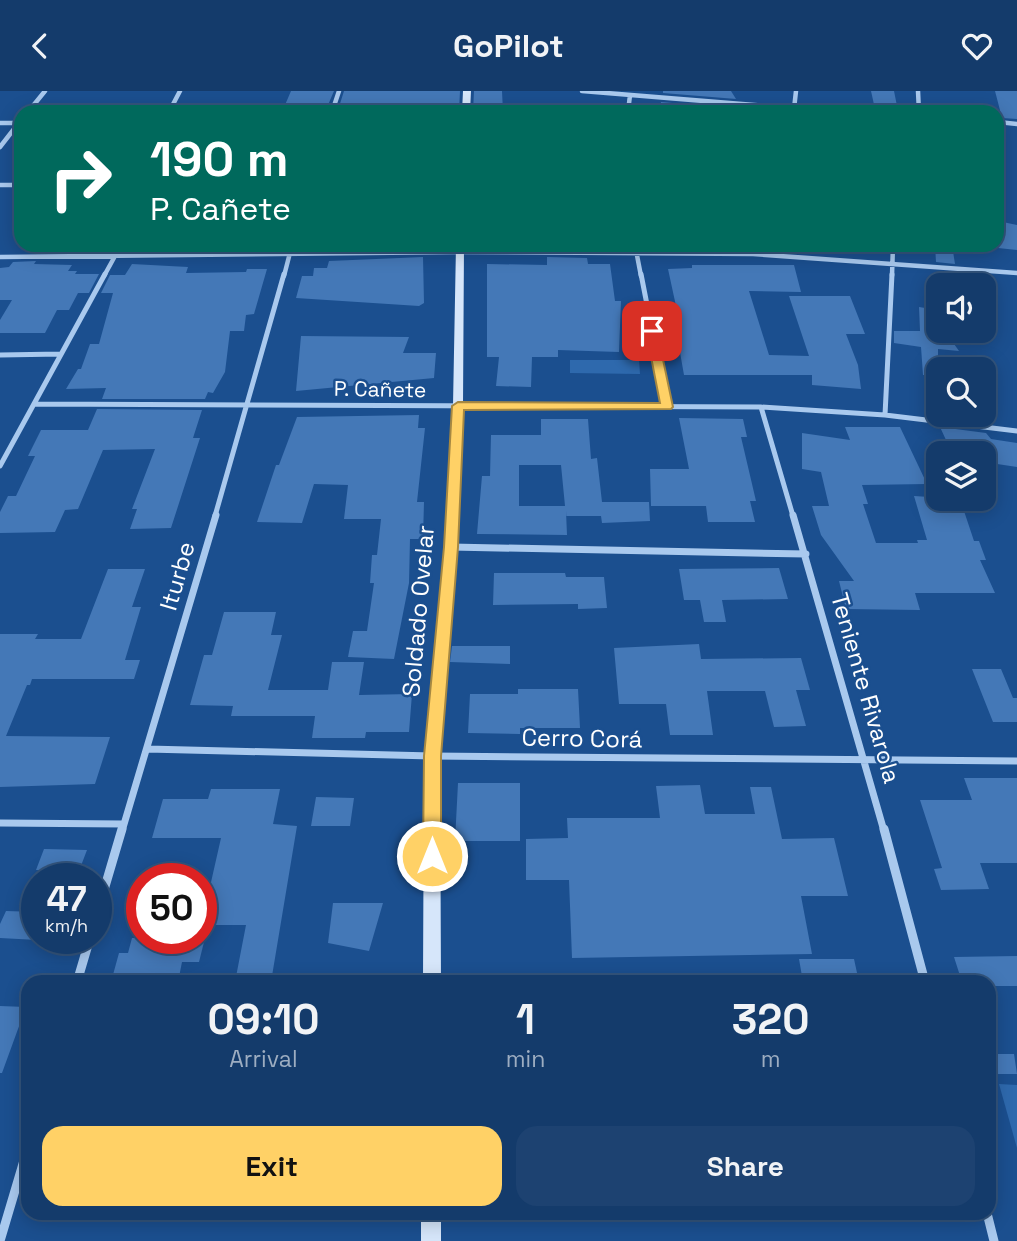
<!DOCTYPE html>
<meta charset="utf-8">
<style>
body{margin:0;font-family:"Space Grotesk",sans-serif;background:#1d4271;color:#f1f3f6;height:100vh;display:flex;flex-direction:column;font-size:26px;white-space:nowrap}
*{box-sizing:border-box;margin:0}
p{font-size:23px;color:#9dadc1}
.icon{flex:none;width:38px;height:38px;fill:none;stroke:currentColor;stroke-width:2;stroke-linecap:round;stroke-linejoin:round}
.map{position:relative;flex:1;overflow:hidden}
.drawer{position:absolute;left:21px;top:884px;width:975px;height:245px;display:flex;flex-direction:column;background:#143b6b;border-radius:21px;box-shadow:0 4px 18px #0003,0 0 0 2px #33557e}
.drawer>*{flex:none}
.top-card{position:absolute;left:14px;top:14px;width:990px;height:147px;border-radius:21px;box-shadow:0 4px 18px #0003,0 0 0 2px #33557e;background:#00695c;color:#fff;overflow:hidden}
.controls{position:absolute;left:926px;top:182px;display:grid;gap:14px}
.controls a{display:grid;place-items:center;width:70px;height:70px;border-radius:14px;background:#143b6b;box-shadow:0 4px 18px #0003,0 0 0 2px #33557e;font-size:35px}
.speed{position:absolute;left:21px;top:772px;display:flex;gap:14px;font-size:35px;font-weight:700;text-align:center}
.speed>*{display:grid;place-content:center;width:91px;height:91px;border-radius:50%;background:#143b6b;box-shadow:0 4px 18px #0003,0 0 0 2px #33557e;line-height:1}
.speed small{font-size:18px;font-weight:400}
.speed .limit{border:10px solid #d22;background:#fff;color:#111}
.pin{position:absolute;display:grid;place-items:center;width:60px;height:60px;color:#fff;margin:-30px;border-radius:14px;box-shadow:0 4px 10px #0006}
.me{position:absolute;width:77px;margin:-38px;rotate:0deg;stroke-linejoin:round;filter:drop-shadow(0 0 5px #0008)}
.turn{display:flex;align-items:center;gap:24px;height:147px;padding:0 21px;font-size:32px}
.turn .icon{width:91px;height:91px;stroke-width:2.5}
.turn b{display:block;font-size:49px;line-height:60px}
.eta{display:flex;justify-content:space-evenly;align-items:center;height:119px;text-align:center}
.eta b{font-size:42px;font-weight:700;line-height:49px}
.primary-button{display:flex;gap:14px;margin-top:auto;padding:14px 21px}
.primary-button a{flex:1;height:80px;border-radius:21px;background:#ffd166;color:#111;font-size:28px;font-weight:700;line-height:80px;text-align:center}
.primary-button a+a{background:#1d4271;color:#f1f3f6}
header{display:flex;justify-content:space-between;align-items:center;height:91px;padding:0 21px;background:#143b6b;font-size:32px;font-weight:700}
.map>svg:first-child{display:block}
.green{fill:#2e69ad}
.building{fill:#4478b7;fill-rule:evenodd}
.lines{fill:none;stroke-linecap:round;stroke-linejoin:round}
.minor-far3{stroke:#a9c9ee;stroke-width:4.5}
.minor-far2{stroke:#a9c9ee;stroke-width:5}
.minor-far1{stroke:#a9c9ee;stroke-width:7}
.minor{stroke:#a9c9ee;stroke-width:9}
.secondary{fill:#d6e6fa;fill-rule:evenodd}
.route{fill:#ffd166;stroke:#a68842;stroke-width:2}
.labels{text-anchor:middle;dominant-baseline:central;stroke-width:5;stroke-linejoin:round;paint-order:stroke}
.far-street-label{font-size:21px;fill:#fff;stroke:#1b4f8f}
.street-label{font-size:24px;fill:#fff;stroke:#1b4f8f}
</style>
<header><svg class="icon" aria-label="back" viewBox="0 0 24 24"><path d="M15 5l-7 7 7 7"/></svg>GoPilot<svg class="icon" aria-label="heart" viewBox="0 0 24 24"><path d="M12 20l-8-8c-3-5 5-10 8-4 3-6 11-1 8 4z"/></svg></header>
<div class="map">
<svg width="1017" height="1150" viewBox="0 0 1017 1150">
<rect width="100%" height="100%" fill="#1b4f8f"/>
<!-- green -->
<path class="green" d="M570,269H639L640,283L570,282Z
M999,993L1017,994V1057Z"/>
<!-- building -->
<path class="building" d="M291,0H334L325,21H282Z
M344,0H460L459,21L338,19Z
M474,0H502L503,21H473Z
M663,0H731L736,8L663,2Z
M871,0H894L898,20L875,18Z
M995,0H1017V28L1002,27Z
M661,11L741,18L743,21H664L665,18H660Z
M998,130L1017,134V159L998,157Z
M935,154H952L955,173L936,171Z
M423,166L424,212L419,215L296,207L302,185H313L314,177H327L329,170Z
M547,166L587,167L588,173H610L615,210H621L619,261L558,259V266H532L531,296L496,295L499,266H487V173L547,174Z
M36,170L34,173L72,174L68,180H77L75,183H99L89,202H78L69,219H57L45,242H0V229L12,209H0V177L9,176L13,171Z
M132,173L188,176L186,182L246,181L247,178H267L254,223L246,224L244,240H230L225,281L213,302L208,301L205,308H102L106,297L66,298L78,278H81L90,253H99L113,202H101L110,184H125Z
M692,174H794L801,201L749,200L769,264L809,265L789,205H850L865,243H846L858,274L861,298L812,294V284H684L678,250L679,229L668,178L692,177Z
M937,181L957,183L960,194H937Z
M919,216L938,219V240H945L959,260L938,258V284H923L921,256L894,252V240H920Z
M301,245L409,246L403,262H436L434,287L296,300Z
M97,318L202,319L193,347H200L171,437L130,438L137,418H132L155,358L103,359L78,418L65,419L55,441L0,442V421L8,405H16L35,365H28L41,339H88Z
M419,324L418,337H425L417,411H424L423,448H410L409,492L394,568L348,566L353,540H367L374,492H370L372,464H377L381,428H344L348,394L314,393L302,432L257,431L276,374H279L297,326Z
M679,327L743,328L747,346H741L756,410H750L755,431H708L706,415H651L650,378H689Z
M541,328H588L591,368L597,367L602,411H649L650,430L602,432L601,425H566V420L567,444L477,443L482,385H490L491,344H541ZM519,374H561L565,415H519Z
M845,336H900L927,393L862,394L868,413H863L876,452H918L917,449H927L914,405L960,408L974,450H979L986,469H980L995,502H915L920,519L846,518L839,490H854L821,444L812,415H829L821,381L802,378V342L850,349Z
M940,336L986,342L991,348L1017,352V376L984,371V362H952Z
M779,477L788,508L722,509L726,531H704L700,509H684L679,478Z
M108,478H145L132,516H141L125,569H140L134,588H32L30,594H27L6,645L110,646L95,693L0,696V543H38L35,548H81Z
M494,482H565L566,486H604L607,517L578,518V513L493,514Z
M224,521H276L271,544H282L268,599H328L332,571H364L359,604L412,603L409,641H366L365,647H312L315,625H231L233,615L190,614L204,564H212Z
M699,553L701,568L801,567L810,599H796L806,635L774,636L765,600H707L713,644H670L666,613H619L614,557Z
M452,555H510V573L450,571Z
M972,578H1001L1013,607H1017V631H993Z
M518,598H578L580,637H520V643L468,642L470,603H518Z
M964,687H1017V772H980L989,798L941,799L934,778L942,777L920,709H972Z
M458,692H520V750H455Z
M700,694L705,723H755L750,696H771L782,748L834,747L848,805H801L812,863L572,867L569,789H526V748L568,747L567,727H660L656,695Z
M211,698H280L273,733L297,735L271,891H235L246,834H201V800H209L221,747H152L163,708H208Z
M316,706L354,707L350,735H311Z
M44,758L87,759L79,780L36,779Z
M333,812H383L369,860L328,852Z
M6,820L37,821V849L0,847V833Z
M132,847H205L199,871H182L178,891H111L119,862H128Z
M1017,865V895H989V891H962L954,866Z
M799,868H854L859,891H803Z
M0,915L26,916L2,982H0Z
M989,963H1014L1017,983H989Z"/>
<g class="lines">
<!-- minor-far3 -->
<path class="minor-far3" d="M582,0L839,21
M918,0L919,21
M794,18L796,0
M28,21L45,0
M169,21L180,0
M332,21L339,0
M628,21L630,4
M998,31L1017,33
M0,32H20
M0,56L21,29
M0,94H21
M635,154L641,185
M0,166L460,161L753,163L1017,182
M104,185L115,165
M284,185L292,154
M892,185L893,154"/>
<!-- minor-far2 -->
<path class="minor-far2" d="M641,183L667,316
M0,264L61,263
M35,313L761,316L885,324L1017,340
M761,316L793,425
M885,324L892,183
M0,375L105,183
M215,425L284,183"/>
<!-- minor-far1 -->
<path class="minor-far1" d="M793,424L884,740
M451,456L806,463
M148,658L432,665L1017,670
M0,732L124,733
M122,740L216,424"/>
<!-- minor -->
<path class="minor" d="M884,738L925,891
M96,826L122,738
M77,891L90,847
M987,1122L994,1150
M0,1150L28,1056"/>
<!-- secondary -->
<path class="secondary" d="M463,0H471L470,21H462Z
M456,154H464L463,315L457,456L440,665L441,891H423L424,665L445,456L453,315Z
M421,1122H441V1150H421Z"/>
</g>
<!-- route -->
<path class="route" d="M652,236L657,240L673,316L671,318L464,319L458,456L441,665V765L439,771L432,774L426,771L423,765L424,665L444,456L452,315L458,311L660,312L646,240Z"/>
<g class="labels">
<!-- far-street labels -->
<g class="far-street-label">
<text transform="translate(380 298) rotate(1)">P. Cañete</text>
</g>
<!-- street labels -->
<g class="street-label">
<text transform="translate(177 485) rotate(-74)">Iturbe</text>
<text transform="translate(418 520) rotate(-85)">Soldado Ovelar</text>
<text transform="translate(866 597) rotate(74)">Teniente Rivarola</text>
<text transform="translate(582 647) rotate(1)">Cerro Corá</text>
</g>
</g>
</svg>
<div class="controls">
<a><svg class="icon" aria-label="sound" viewBox="0 0 24 24"><path d="M4 9h4l5-4v14l-5-4H4zM17 9q2 3 0 6"/></svg></a>
<a><svg class="icon" aria-label="search" viewBox="0 0 24 24"><circle cx="10" cy="10" r="6"/><path d="M15 15l6 6"/></svg></a>
<a><svg class="icon" aria-label="layers" viewBox="0 0 24 24"><path d="M12 4l9 5-9 5-9-5zM3 14l9 5 9-5"/></svg></a>
</div>
<div class="speed"><div>47<small>km/h</small></div><div class="limit">50</div></div>
<div class="pin" style="left:652px;top:240px;background:#d93025"><svg class="icon" aria-label="arrive" viewBox="0 0 24 24"><path d="M6 21V4h12l-3 4 3 4H6"/></svg></div>
<svg class="me" style="left:432px;top:765px" viewBox="-20 -20 40 40"><circle r="17" fill="#ffd166" stroke="#fff" stroke-width="3"/><path d="M0-11L8 9 0 5-8 9z" fill="#fff"/></svg>
<div class="top-card">
<div class="turn"><svg class="icon" aria-label="right" viewBox="0 0 24 24"><path d="M7 20v-9h11M14 6l5 5-5 5"/></svg><div><b>190 m</b>P. Cañete</div></div>
</div>
<section class="drawer">
<div class="eta">
<div><b>09:10</b><p>Arrival</p></div>
<div><b>1</b><p>min</p></div>
<div><b>320</b><p>m</p></div>
</div>
<div class="primary-button"><a>Exit</a><a>Share</a></div>
</section>
</div>
